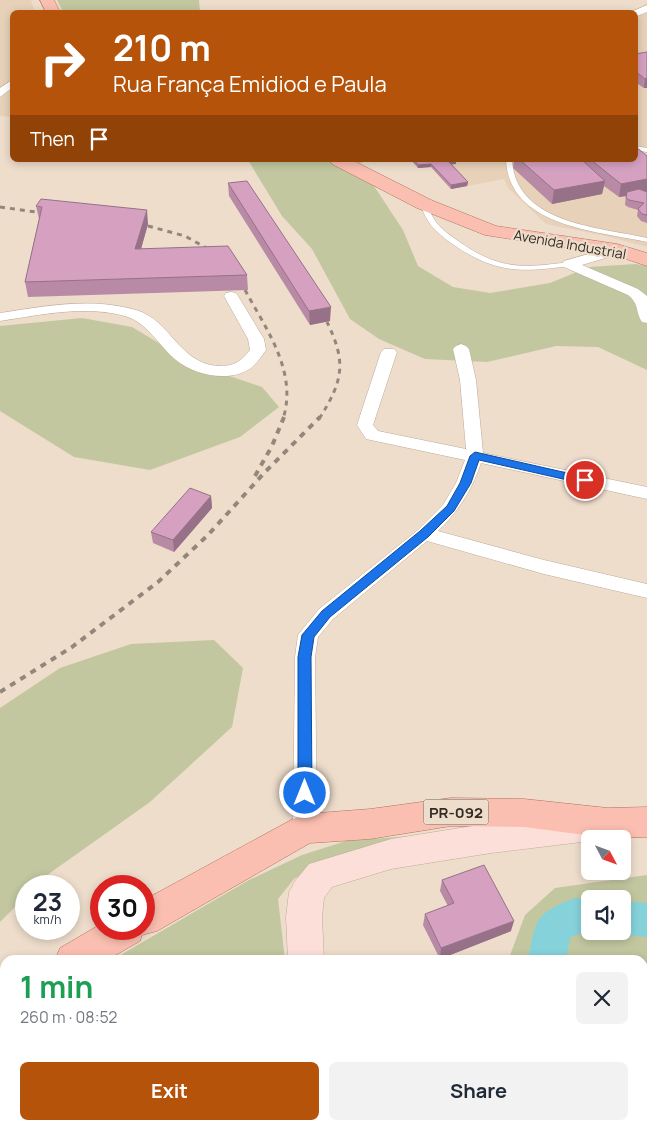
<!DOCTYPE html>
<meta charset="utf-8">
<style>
body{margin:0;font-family:Manrope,sans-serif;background:#f2f2f3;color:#1f2937;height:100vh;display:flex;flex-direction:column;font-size:19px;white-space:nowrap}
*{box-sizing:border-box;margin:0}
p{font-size:16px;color:#747a83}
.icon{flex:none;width:28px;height:28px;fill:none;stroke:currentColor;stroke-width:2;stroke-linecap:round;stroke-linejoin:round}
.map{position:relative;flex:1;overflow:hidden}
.drawer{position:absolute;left:0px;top:955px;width:648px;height:175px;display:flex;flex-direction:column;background:#fff;border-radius:15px 15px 0 0;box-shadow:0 2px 8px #0003}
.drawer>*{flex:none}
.top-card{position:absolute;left:10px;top:10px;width:628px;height:152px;border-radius:8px;box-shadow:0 2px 8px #0003;background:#b45309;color:#fff;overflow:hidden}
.needle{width:32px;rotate:131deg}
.fabs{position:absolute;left:581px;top:830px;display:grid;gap:10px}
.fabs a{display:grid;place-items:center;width:50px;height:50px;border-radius:8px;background:#fff;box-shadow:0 2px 8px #0003;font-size:25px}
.speed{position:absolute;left:15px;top:875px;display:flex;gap:10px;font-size:25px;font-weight:700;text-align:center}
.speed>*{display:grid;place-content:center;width:65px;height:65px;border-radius:50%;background:#fff;box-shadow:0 2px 8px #0003;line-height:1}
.speed small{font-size:12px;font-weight:400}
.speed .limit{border:8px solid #d22;background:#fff;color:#111}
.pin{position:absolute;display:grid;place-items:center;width:42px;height:42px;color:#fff;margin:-21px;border:2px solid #fff;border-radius:50%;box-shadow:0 1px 5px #0007}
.me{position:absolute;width:55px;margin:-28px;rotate:0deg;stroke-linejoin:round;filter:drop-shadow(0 0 4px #0008)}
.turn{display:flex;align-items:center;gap:18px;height:105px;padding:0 20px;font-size:22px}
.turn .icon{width:65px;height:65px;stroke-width:2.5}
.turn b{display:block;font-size:35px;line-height:42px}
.then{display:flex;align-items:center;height:48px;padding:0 20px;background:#0003;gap:10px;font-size:19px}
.round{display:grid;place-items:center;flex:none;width:52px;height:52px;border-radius:8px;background:#f2f2f3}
.summary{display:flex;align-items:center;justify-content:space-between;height:85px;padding:0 20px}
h1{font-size:30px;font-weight:700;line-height:38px;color:#1e9e55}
.cta{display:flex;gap:10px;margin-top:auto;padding:10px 20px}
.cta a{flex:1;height:58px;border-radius:8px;background:#b45309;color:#fff;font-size:20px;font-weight:700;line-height:58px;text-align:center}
.cta a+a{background:#f2f2f3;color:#1f2937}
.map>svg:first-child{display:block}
.built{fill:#e7d1b9}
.green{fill:#c2c7a0;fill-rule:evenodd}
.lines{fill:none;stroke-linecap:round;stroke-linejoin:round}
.river{fill:#86d2db;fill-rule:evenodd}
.lane-casing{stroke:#bdac9b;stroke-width:1}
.street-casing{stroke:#bdac9b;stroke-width:1}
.secondary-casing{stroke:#bdac9b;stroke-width:1}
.primary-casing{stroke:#b1705e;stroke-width:1}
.lane{fill:#fff;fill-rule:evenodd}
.street{fill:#fff;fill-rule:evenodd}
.secondary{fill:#fcdfd8;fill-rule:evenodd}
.primary{fill:#fabfb1;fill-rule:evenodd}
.rail-far1{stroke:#93877b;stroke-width:3;stroke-dasharray:5 5;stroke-linecap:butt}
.rail{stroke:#93877b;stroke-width:4;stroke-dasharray:6 6;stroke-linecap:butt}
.wall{fill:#b88aa6}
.shaded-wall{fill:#967187}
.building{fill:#d6a1c1;stroke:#967187}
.route{fill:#1a73e8;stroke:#114b97}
.labels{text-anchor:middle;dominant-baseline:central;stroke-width:4.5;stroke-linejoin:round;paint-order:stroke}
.far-street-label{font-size:14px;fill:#322c25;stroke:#eeddcb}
.shield{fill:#eeddcb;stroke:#6a6157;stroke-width:1}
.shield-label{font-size:15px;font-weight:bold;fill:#322c25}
</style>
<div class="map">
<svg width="647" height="1130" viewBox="0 0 647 1130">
<rect width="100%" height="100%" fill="#eeddcb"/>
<!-- built -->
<path class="built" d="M0,0H31L35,12H12V117L0,116Z
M647,13V247L610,237L546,224L508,188L504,179L451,189L431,167L418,168L412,160H635V14Z"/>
<!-- green -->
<path class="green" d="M57,0H199L200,12H63Z
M248,160H333L366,174L403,230L418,266L453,287L490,293L550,283L589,267L636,264L647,266V370L598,347L556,346L487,362L425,359L379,339L350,319L312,249L282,216Z
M82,318L132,327L194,364L262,387L279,407L240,437L150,470L74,457L0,411V326Z
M214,640L243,668L232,727L150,802L50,873L36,886H26V896L0,922V708L60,668L131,644Z
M528,827L316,866L294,879L278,899L285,960H112L249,880L302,855L346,841Z
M647,875V1049H643L642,960H510L509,958L525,915L555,888ZM590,899H622V931H590Z
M0,1031H5V1109H0Z"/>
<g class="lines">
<!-- river -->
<path class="river" d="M575,898L590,899V931H595C585,935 581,931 570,938L566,960H528C536,919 534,914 575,898Z
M622,901L647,903V937L622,935L611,931H622Z
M0,1081H5V1123H0Z"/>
<!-- lane casing -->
<g class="lane-casing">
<path id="lane" d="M635,146L647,148V152L635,150Z
M342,160H365L362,162L340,163L339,162Z
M506,160H512C516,224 599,227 647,238V242C597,231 509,227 506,160Z
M422,203H426C436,226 440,228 461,243C500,270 524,268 569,262L573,264L569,266C519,273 494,273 451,243C436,232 425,222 421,204Z"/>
</g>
<!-- street casing -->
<g class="street-casing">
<path id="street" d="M647,5V12L635,17V12H631Z
M12,80V88L0,97V88Z
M617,246L624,250L622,253L582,265L638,289L647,296V323L642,322C635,311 640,305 628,295L564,267L562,264L564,261Z
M231,292L236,293L238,296L264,339L266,350C261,357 256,365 248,370C227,382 194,375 176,360C159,346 148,323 125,316C84,305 40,315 0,321V313C45,306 91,297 136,310C171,320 178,363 218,366C233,367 242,361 250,350L248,339L224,296L226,293Z
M461,344L466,346L469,349L476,380L483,453L647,487V499L481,463C471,492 459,510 438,531L544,560L647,584V598L544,574L427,541L333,619L318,637L315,657L317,829L313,836L305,839L297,836L293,829L295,657L298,635L319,609L418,530L443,505L456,483L465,460L366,439L357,425L381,352L384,349H394L397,352L373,425L378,431L466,449L460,380L453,349L456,346Z
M194,1125H266L264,1130H192Z
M548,1125H574L576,1130H548Z"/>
</g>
<!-- secondary casing -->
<g class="secondary-casing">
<path id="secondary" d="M591,811L603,816L608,826L603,836L590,839V841L491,853L391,869L332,887L324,898L322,917L324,960H288L286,917L289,892L295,881L309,864L391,839L491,823Z
M293,1125H333V1130H293Z"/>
</g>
<!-- primary casing -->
<g class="primary-casing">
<path id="primary" d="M40,0H54L60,12H46Z
M329,160H352L431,200L496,226L617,244L647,253V266L614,255L485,235L417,208L332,164Z
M451,798L524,799L608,808L647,807V837L608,838L524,827L451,826L370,839L310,843L157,931L142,935L140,941L107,960H55L60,948L101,924V929H144V900L293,819L305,814L370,809Z
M5,979V1016L0,1018V981Z"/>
</g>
<!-- lane -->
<use href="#lane" class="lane"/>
<!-- street -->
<use href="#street" class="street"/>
<!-- secondary -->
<use href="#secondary" class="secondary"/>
<!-- primary -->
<use href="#primary" class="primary"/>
<!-- rail-far1 -->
<path class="rail-far1" d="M0,207L43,213
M148,226L185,236L219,255
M245,290C266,329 298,372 283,419
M319,419C343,381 347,363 327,322"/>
<!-- rail -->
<path class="rail" d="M255,476L272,446L284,417
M0,692L72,647L158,582L208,535L265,472L320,417"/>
</g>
<!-- wall -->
<path class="wall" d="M647,52V88H644L635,82V54Z
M647,156V223L641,221L637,216L638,210L628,207L625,205L626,196L619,197L604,186L602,194L552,204L513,168L514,160H582L585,163V160H635Z
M411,160H456V164H451L468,182L467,186L451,189L431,167L418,168Z
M228,183L330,321L310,325L229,196Z
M36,206L148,224L141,249L247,275L248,290L28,297L25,282L39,219Z
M211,496L212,508L174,552L153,543L151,532Z
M442,880L511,931L440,959L423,925L425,914L448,906L440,891Z"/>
<!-- shaded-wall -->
<path class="shaded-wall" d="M647,78V88H644L645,79Z
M456,160V164L448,165V161Z
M431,164V167L418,168V165Z
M647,179V192H627L626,196L619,197L621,184Z
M605,181L602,194L552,204L554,190Z
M468,182L467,186L451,189V185Z
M147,210L148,224L137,263L135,249Z
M331,307L330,321L310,325L309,311Z
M211,496L212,508L174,552L173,540Z
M514,921L511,931L440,959L441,948Z
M43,1125H45L43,1130H41Z"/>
<!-- building -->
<path class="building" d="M647,52V78L645,79L635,71V54Z
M636,147L647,156V179L621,184L591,160H635V148Z
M414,160H456L448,161L468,182L451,185L431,164L418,165Z
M520,160H582L605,181L554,190Z
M247,181L331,307L309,311L228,183Z
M639,189L647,192V215L642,214L638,209L644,203L629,200L626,198L627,192Z
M41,199L147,210L135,249L228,246L247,275L25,282L42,207L36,206Z
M190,488L211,496L173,540L151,532Z
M484,865L514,921L441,948L425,914L454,903L442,880Z
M25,1125H43L41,1130H24Z
M478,1125H486L487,1130H441L440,1129Z"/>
<!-- route -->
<path class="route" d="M475,452L585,477L590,480L585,484L479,460L471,483L454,511L428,537L330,617L314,637L311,657L312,793L310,797L305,799L300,797L298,793V657L302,635L322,611L420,531L447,506L460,483L470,456Z"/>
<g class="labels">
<!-- far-street labels -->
<g class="far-street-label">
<text transform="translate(570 244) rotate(10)">Avenida Industrial</text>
</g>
<!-- shield labels -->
<rect class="shield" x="423.5" y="799.5" width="65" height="25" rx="4"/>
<g class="shield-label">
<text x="456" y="812">PR-092</text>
</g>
</g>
</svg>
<div class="fabs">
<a><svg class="needle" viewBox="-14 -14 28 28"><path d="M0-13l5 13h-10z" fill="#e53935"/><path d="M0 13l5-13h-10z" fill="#747a83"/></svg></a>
<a><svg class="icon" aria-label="sound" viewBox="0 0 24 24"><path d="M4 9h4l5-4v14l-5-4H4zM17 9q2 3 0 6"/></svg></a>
</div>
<div class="speed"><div>23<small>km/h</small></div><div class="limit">30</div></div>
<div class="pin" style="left:585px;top:480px;background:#d93025"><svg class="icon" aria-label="arrive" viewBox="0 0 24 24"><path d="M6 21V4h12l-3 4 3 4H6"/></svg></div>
<svg class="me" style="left:305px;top:793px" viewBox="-20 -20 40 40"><circle r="17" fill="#1a73e8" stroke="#fff" stroke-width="3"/><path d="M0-11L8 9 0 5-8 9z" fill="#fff"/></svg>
<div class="top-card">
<div class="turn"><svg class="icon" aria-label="right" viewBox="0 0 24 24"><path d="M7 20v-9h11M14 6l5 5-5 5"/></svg><div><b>210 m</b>Rua França Emidiod e Paula</div></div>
<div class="then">Then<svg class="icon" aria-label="arrive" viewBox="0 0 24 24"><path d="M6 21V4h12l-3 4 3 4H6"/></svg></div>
</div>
<section class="drawer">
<div class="summary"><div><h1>1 min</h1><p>260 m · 08:52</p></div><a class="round"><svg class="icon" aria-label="close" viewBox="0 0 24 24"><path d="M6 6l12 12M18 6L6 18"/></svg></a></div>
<div class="cta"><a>Exit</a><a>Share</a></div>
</section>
</div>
